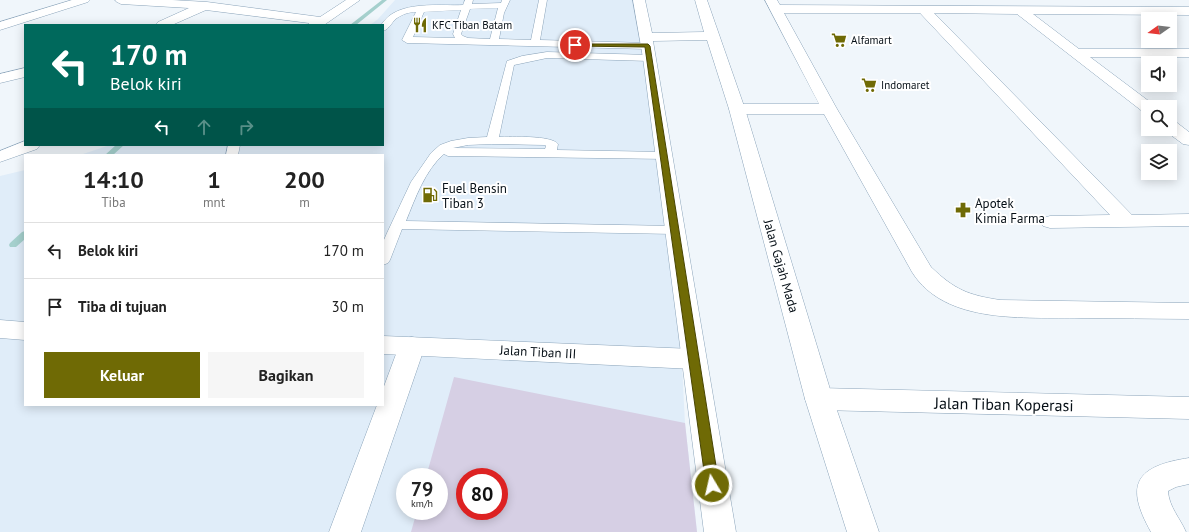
<!DOCTYPE html>
<html lang="id">
<style>
body{margin:0;font-family:"PT Sans",sans-serif;background:#f6f6f6;color:#222;height:100vh;display:flex;flex-direction:column;font-size:15px;white-space:nowrap}
*{box-sizing:border-box;margin:0}
p{font-size:13px;color:#767676}
.icon{flex:none;width:22px;height:22px;fill:none;stroke:currentColor;stroke-width:2;stroke-linecap:round;stroke-linejoin:round}
.map{position:relative;flex:1;overflow:hidden}
.side{position:absolute;left:24px;top:154px;width:360px;height:252px;display:flex;flex-direction:column;background:#fff;border-radius:0px;box-shadow:0 2px 10px #0003}
.side>*{flex:none}
.top-card{position:absolute;left:24px;top:24px;width:360px;height:122px;border-radius:0px;box-shadow:0 2px 10px #0003;background:#00695c;color:#fff;overflow:hidden}
.needle{width:26px;rotate:256deg}
.fabs{position:absolute;left:1141px;top:12px;display:grid;gap:8px}
.fabs a{display:grid;place-items:center;width:36px;height:36px;border-radius:0px;background:#fff;box-shadow:0 2px 10px #0003;font-size:20px}
.speed{position:absolute;left:396px;top:468px;display:flex;gap:8px;font-size:20px;font-weight:700;text-align:center}
.speed>*{display:grid;place-content:center;width:52px;height:52px;border-radius:50%;background:#fff;box-shadow:0 2px 10px #0003;line-height:1}
.speed small{font-size:10px;font-weight:400}
.speed .limit{border:6px solid #d22;background:#fff;color:#111}
.pin{position:absolute;display:grid;place-items:center;width:34px;height:34px;color:#fff;margin:-17px;border:2px solid #fff;border-radius:50%;box-shadow:0 1px 4px #0007}
.me{position:absolute;width:44px;margin:-22px;rotate:351deg;stroke-linejoin:round;filter:drop-shadow(0 0 3px #0008)}
.turn{display:flex;align-items:center;gap:14px;height:84px;padding:0 20px;font-size:18px}
.turn .icon{width:52px;height:52px;stroke-width:2.5}
.turn b{display:block;font-size:28px;line-height:34px}
.lanes{display:flex;align-items:center;height:38px;padding:0 20px;background:#0003;justify-content:center;gap:20px;direction:ltr}
.lanes .off{opacity:.35}
.eta{display:flex;justify-content:space-evenly;align-items:center;height:68px;text-align:center}
.eta b{font-size:24px;font-weight:800;line-height:28px}
.button{display:flex;gap:8px;margin-top:auto;padding:8px 20px}
.button a{flex:1;height:46px;border-radius:0px;background:#6f6a05;color:#fff;font-size:16px;font-weight:800;line-height:46px;text-align:center}
.button a+a{background:#f6f6f6;color:#222}
ul{padding:0;list-style:none}
li{display:flex;align-items:center;gap:12px;height:56px;padding:0 20px;border-top:1px solid #e0e0e0}
li div{flex:1}
li b{display:block;font-size:15px}
li em{font-style:normal}
.map>svg:first-child{display:block}
.built{fill:#e0edf9;fill-rule:evenodd}
.green{fill:#d6cfe4;fill-rule:evenodd}
.lines{fill:none;stroke-linecap:round;stroke-linejoin:round}
.stream{fill:#a5d0cd;fill-rule:evenodd}
.service-casing{stroke:#8ba4ba;stroke-width:1}
.minor-casing{stroke:#8ba4ba;stroke-width:1}
.tertiary-casing{stroke:#8ba4ba;stroke-width:1}
.trunk-casing{stroke:#8ba4ba;stroke-width:1}
.service{fill:#fff;fill-rule:evenodd}
.minor{fill:#fff;fill-rule:evenodd}
.tertiary{fill:#fff;fill-rule:evenodd}
.trunk{fill:#fff;fill-rule:evenodd}
.route{fill:#6f6a05;stroke:#484503}
.labels{text-anchor:middle;dominant-baseline:central;stroke-width:4;stroke-linejoin:round;paint-order:stroke}
.far-poi-label{font-size:11px;fill:#060f16;stroke:#fff;text-anchor:start}
.poi-label{font-size:13px;fill:#060f16;stroke:#fff;text-anchor:start}
.street-label{font-size:13px;fill:#060f16;stroke:#fff}
.near-street-label{font-size:16px;fill:#060f16;stroke:#fff}
</style>
<div class="map">
<svg width="1189" height="532" viewBox="0 0 1189 532">
<rect width="100%" height="100%" fill="#f0f6fb"/>
<!-- built -->
<path class="built" d="M395,0H636L675,230L685,423L697,532H0V176L25,170V405H383V155H80L110,145H383V25H370L378,19ZM405,477H439V511H405ZM465,477H499V511H465Z"/>
<!-- green -->
<path class="green" d="M454,377L685,423L697,532H411L417,511H439V477H426ZM465,477H499V511H465Z"/>
<g class="lines">
<!-- stream -->
<path class="stream" d="M382,0H387L356,25H350Z
M116,145H124L113,155H105Z
M25,231V239L16,247H10L9,245L10,243L22,232Z"/>
<!-- service casing -->
<g class="service-casing">
<path id="service" d="M465,0H473L472,4L501,3L502,0H510L504,13L499,39L531,40L539,0H547L540,40L648,43L653,46L648,49L407,43L402,40L416,12C409,12 403,14 397,18C392,21 390,29 383,31V25H381C384,21 388,16 392,14C411,2 442,6 463,5ZM498,8L490,39L468,38L463,36L461,34L470,9ZM461,10L453,34L455,38L413,37L424,12Z
M547,52L650,55L655,58L650,61L547,58L514,65L499,137C511,137 551,135 558,144L557,150L664,152L668,153L670,156L668,159L448,156L444,154C425,170 415,199 406,221L675,226L680,227L682,230L680,233L675,234L402,229L390,260L388,263L383,265V242L387,233L411,182L431,153L440,145L451,141L468,138L487,137L507,61L522,56ZM492,144L545,145L546,146L545,149L453,148L468,145Z
M228,145H240L238,155H226Z"/>
</g>
<!-- minor casing -->
<g class="minor-casing">
<path id="minor" d="M72,0H90L88,2L0,30V22Z
M115,0H172L207,2L320,17L346,0H360L324,25H308L309,23L206,10L172,25H156L158,22L189,8L121,4L117,2Z
M765,0H777L780,5L1189,7V15L1033,14L1079,49H1189V57H1090L1154,105L1155,107H1148V113L1142,111L1017,14L934,13L1132,215L1189,214V226L1050,228L1043,226L1040,222L1043,218L1050,216L1110,215L920,13H784L837,109L931,267C955,290 968,295 1000,300L1189,303V319C1153,319 1116,318 1080,318C1026,317 945,325 912,272L824,114H737L731,112L729,109L731,106L737,104H819Z
M25,68V77L0,83V74Z
M1170,121L1176,122L1189,132V145L1183,144L1164,130L1170,129Z
M25,141V145H40L37,149L0,162V151Z
M412,337L421,339L425,346L361,532H329L377,405H383V389L399,346L403,339Z
M1189,458V484L1176,487L1168,491C1169,507 1180,518 1186,532H1151C1124,484 1136,466 1189,458Z"/>
</g>
<!-- tertiary casing -->
<g class="tertiary-casing">
<path id="tertiary" d="M0,320L25,322V340L0,338Z
M383,336L693,349L702,352L706,359L702,366L693,369L383,354Z
M819,388L1189,397V419L819,410L809,407L805,399L809,391Z"/>
</g>
<!-- trunk casing -->
<g class="trunk-casing">
<path id="trunk" d="M633,0H645L652,33L704,32L695,0H707L745,109L833,399L879,532H847L805,399L729,109L707,40L653,41L736,532H704L643,58Z"/>
</g>
<!-- service -->
<use href="#service" class="service"/>
<!-- minor -->
<use href="#minor" class="minor"/>
<!-- tertiary -->
<use href="#tertiary" class="tertiary"/>
<!-- trunk -->
<use href="#trunk" class="trunk"/>
</g>
<!-- route -->
<path class="route" d="M573,44H648L650,46L719,485L717,489L712,491L708,489L706,485L645,47L575,46L572,45Z"/>
<!-- icons -->
<defs>
<g id="restaurant-bare" transform="scale(1.2)"><path d="M-5-6h1v4h1v-4h1v4h1v-4h1v5L-1.5 .5V6h-2V.5L-5-1ZM5-6V6H3V1.5H1.5Q1.5-4 5-6Z" fill="#6f6a05" stroke="#fff" stroke-width="2.5" paint-order="stroke"/></g>
<g id="supermarket-bare" transform="scale(1.2)"><path d="M-6-5.5h2.5l.6 2H6L4.5 2H-2.5L-4.4-4H-6ZM-1.5 3.2a1.3 1.3 0 1 0 .1 0ZM3 3.2a1.3 1.3 0 1 0 .1 0Z" fill="#6f6a05" stroke="#fff" stroke-width="2.5" paint-order="stroke"/></g>
<g id="fuel-bare" transform="scale(1.2)"><path d="M-5.5-6h7V0h2V4h1.3V-2.5L3-4.5l.8-.8L6-3V5H2.5V1h-1V6h-7ZM-4.2-4.7v3.2H.2V-4.7Z" fill="#6f6a05" stroke="#fff" stroke-width="2.5" paint-order="stroke"/></g>
<g id="pharmacy-bare" transform="scale(1.2)"><path d="M-2-6h4v4h4v4h-4v4h-4v-4h-4v-4h4Z" fill="#6f6a05" stroke="#fff" stroke-width="2.5" paint-order="stroke"/></g>
</defs>
<g fill-rule="evenodd">
<use href="#restaurant-bare" x="420" y="25"/>
<use href="#supermarket-bare" x="839" y="40"/>
<use href="#supermarket-bare" x="869" y="85"/>
<use href="#fuel-bare" x="430" y="195"/>
<use href="#pharmacy-bare" x="963" y="210"/>
</g>
<g class="labels">
<!-- far-poi labels -->
<g class="far-poi-label">
<text x="432" y="25">KFC Tiban Batam</text>
<text x="851" y="40">Alfamart</text>
<text x="881" y="85">Indomaret</text>
</g>
<!-- poi labels -->
<g class="poi-label">
<text x="442" y="188">Fuel Bensin<tspan x="442" dy="15">Tiban 3</tspan></text>
<text x="975" y="203">Apotek<tspan x="975" dy="15">Kimia Farma</tspan></text>
</g>
<!-- street labels -->
<g class="street-label">
<text transform="translate(781 266) rotate(74)">Jalan Gajah Mada</text>
<text transform="translate(538 352) rotate(3)">Jalan Tiban III</text>
</g>
<!-- near-street labels -->
<g class="near-street-label">
<text transform="translate(1004 404) rotate(1)">Jalan Tiban Koperasi</text>
</g>
</g>
</svg>
<div class="fabs">
<a><svg class="needle" viewBox="-14 -14 28 28"><path d="M0-13l5 13h-10z" fill="#e53935"/><path d="M0 13l5-13h-10z" fill="#767676"/></svg></a>
<a><svg class="icon" aria-label="sound" viewBox="0 0 24 24"><path d="M4 9h4l5-4v14l-5-4H4zM17 9q2 3 0 6"/></svg></a>
<a><svg class="icon" aria-label="search" viewBox="0 0 24 24"><circle cx="10" cy="10" r="6"/><path d="M15 15l6 6"/></svg></a>
<a><svg class="icon" aria-label="layers" viewBox="0 0 24 24"><path d="M12 4l9 5-9 5-9-5zM3 14l9 5 9-5"/></svg></a>
</div>
<div class="speed"><div>79<small>km/h</small></div><div class="limit">80</div></div>
<div class="pin" style="left:575px;top:45px;background:#d93025"><svg class="icon" aria-label="arrive" viewBox="0 0 24 24"><path d="M6 21V4h12l-3 4 3 4H6"/></svg></div>
<svg class="me" style="left:712px;top:485px" viewBox="-20 -20 40 40"><circle r="17" fill="#6f6a05" stroke="#fff" stroke-width="3"/><path d="M0-11L8 9 0 5-8 9z" fill="#fff"/></svg>
<div class="top-card">
<div class="turn"><svg class="icon" aria-label="left" viewBox="0 0 24 24"><path d="M17 20v-9H6M10 6l-5 5 5 5"/></svg><div><b>170 m</b>Belok kiri</div></div>
<div class="lanes"><svg class="icon" aria-label="left" viewBox="0 0 24 24"><path d="M17 20v-9H6M10 6l-5 5 5 5"/></svg><svg class="icon off" aria-label="ahead" viewBox="0 0 24 24"><path d="M12 20V5M6 11l6-6 6 6"/></svg><svg class="icon off" aria-label="right" viewBox="0 0 24 24"><path d="M7 20v-9h11M14 6l5 5-5 5"/></svg></div>
</div>
<section class="side">
<div class="eta">
<div><b>14:10</b><p>Tiba</p></div>
<div><b>1</b><p>mnt</p></div>
<div><b>200</b><p>m</p></div>
</div>
<ul>
<li><svg class="icon" aria-label="left" viewBox="0 0 24 24"><path d="M17 20v-9H6M10 6l-5 5 5 5"/></svg><div><b>Belok kiri</b></div><em>170 m</em></li>
<li><svg class="icon" aria-label="arrive" viewBox="0 0 24 24"><path d="M6 21V4h12l-3 4 3 4H6"/></svg><div><b>Tiba di tujuan</b></div><em>30 m</em></li>
</ul>
<div class="button"><a>Keluar</a><a>Bagikan</a></div>
</section>
</div>
